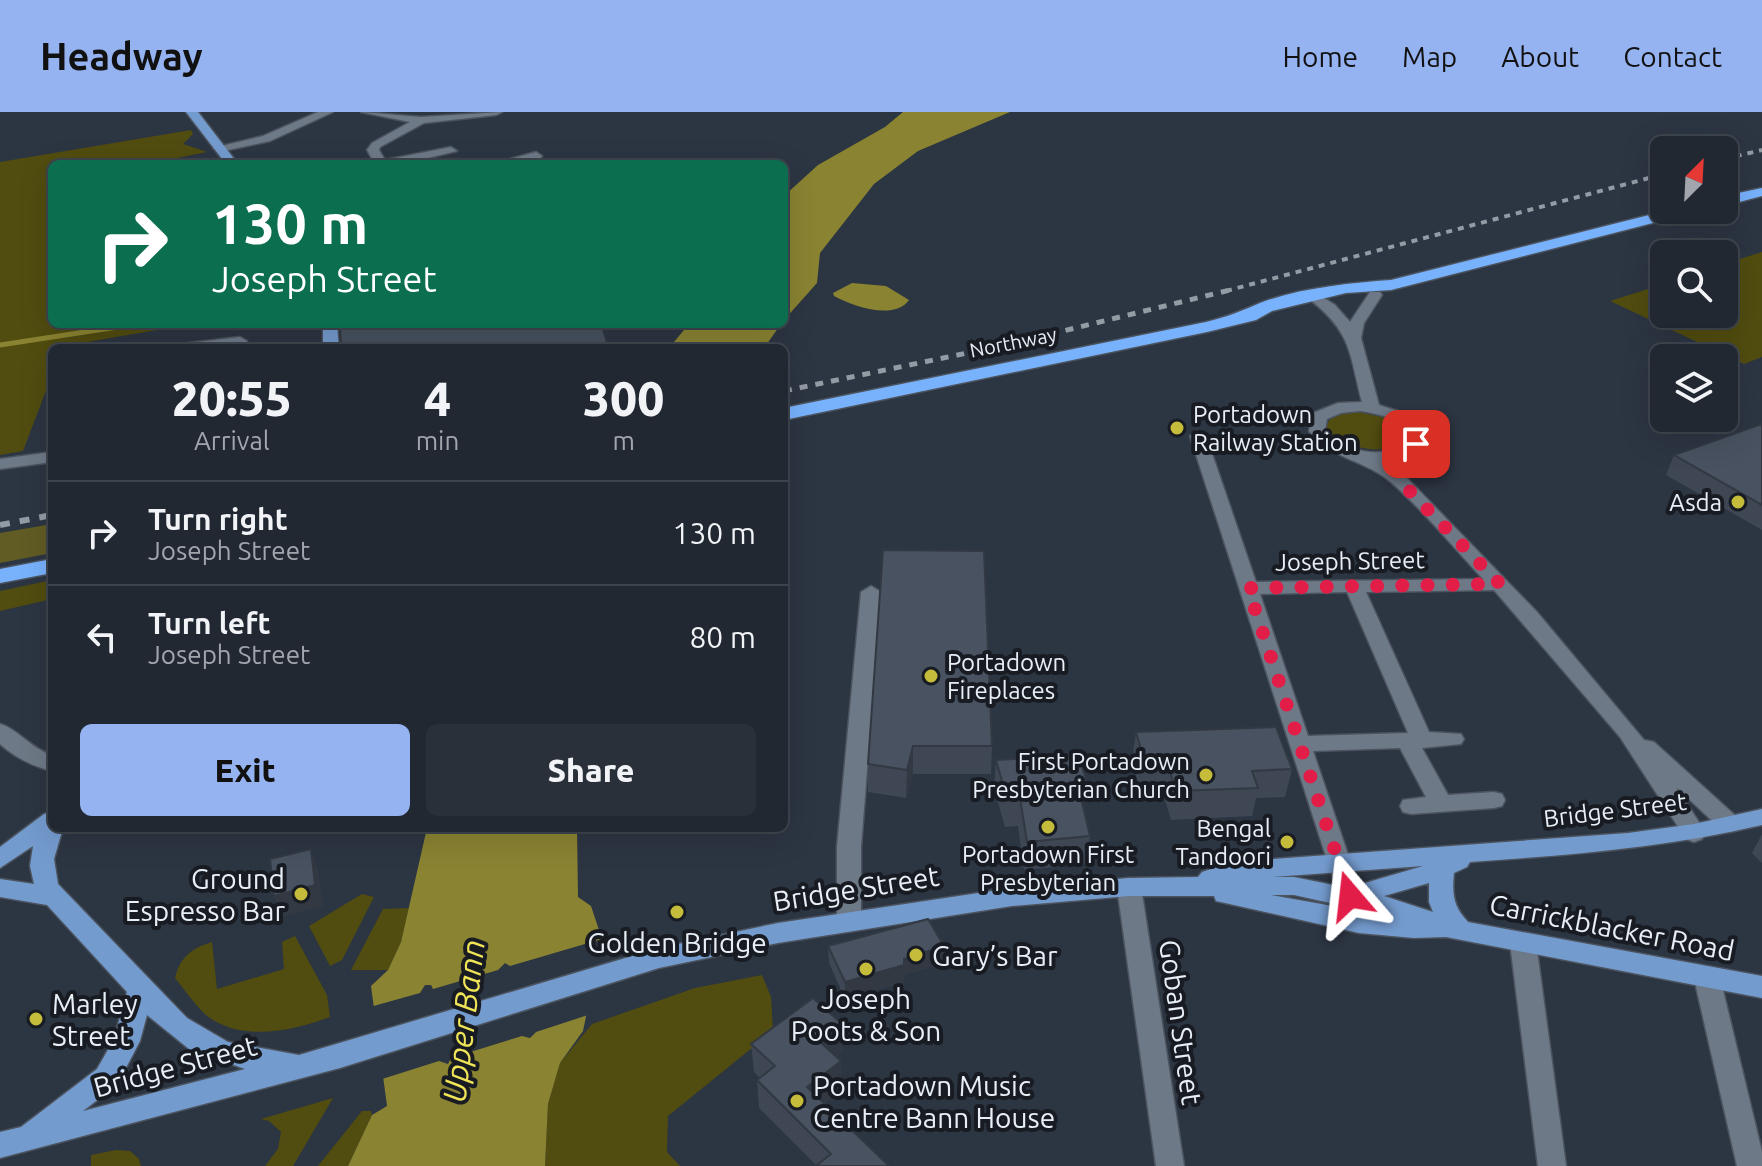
<!DOCTYPE html>
<meta charset="utf-8">
<style>
body{margin:0;font-family:Ubuntu,sans-serif;background:#29303a;color:#f1f3f6;height:100vh;display:flex;flex-direction:column;font-size:30px;white-space:nowrap}
*{box-sizing:border-box;margin:0}
p{font-size:26px;color:#a2a6ac}
.icon{flex:none;width:44px;height:44px;fill:none;stroke:currentColor;stroke-width:2;stroke-linecap:round;stroke-linejoin:round}
.map{position:relative;flex:1;overflow:hidden}
.drawer{position:absolute;left:48px;top:232px;width:740px;height:488px;display:flex;flex-direction:column;background:#212832;border-radius:12px;box-shadow:0 8px 32px #0002,0 0 0 2px #3e444d}
.drawer>*{flex:none}
.hud{position:absolute;left:48px;top:48px;width:740px;height:168px;border-radius:12px;box-shadow:0 8px 32px #0002,0 0 0 2px #3e444d;background:#0b6e4f;color:#fff;overflow:hidden}
.needle{width:52px;rotate:24deg}
.controls{position:absolute;left:1650px;top:24px;display:grid;gap:16px}
.controls a{display:grid;place-items:center;width:88px;height:88px;border-radius:12px;background:#212832;box-shadow:0 8px 32px #0002,0 0 0 2px #3e444d;font-size:40px}
.pin{position:absolute;display:grid;place-items:center;width:68px;height:68px;color:#fff;margin:-34px;border-radius:16px;box-shadow:0 4px 12px #0006}
.me{position:absolute;width:88px;margin:-44px;rotate:343deg;stroke-linejoin:round;filter:drop-shadow(0 0 6px #0008)}
.turn{display:flex;align-items:center;gap:28px;height:168px;padding:0 32px;font-size:36px}
.turn .icon{width:104px;height:104px;stroke-width:2.5}
.turn b{display:block;font-size:56px;line-height:68px}
.eta{display:flex;justify-content:space-evenly;align-items:center;height:136px;text-align:center}
.eta b{font-size:48px;font-weight:800;line-height:56px}
.action{display:flex;gap:16px;margin-top:auto;padding:16px 32px}
.action a{flex:1;height:92px;border-radius:12px;background:#95b2f1;color:#111;font-size:32px;font-weight:800;line-height:92px;text-align:center}
.action a+a{background:#29303a;color:#f1f3f6}
ul{padding:0;list-style:none}
li{display:flex;align-items:center;gap:24px;height:104px;padding:0 32px;border-top:2px solid #3e444d}
li div{flex:1}
li b{display:block;font-size:30px}
li em{font-style:normal}
header{display:flex;align-items:center;gap:48px;box-sizing:border-box;height:112px;padding:0 40px;background:#95b2f1;color:#111}
header strong{font-size:38px}
nav{display:flex;gap:44px;margin-inline-start:auto;font-size:28px}
.map>svg:first-child{display:block}
.green{fill:#514c0f}
.forest{fill:#615c24}
.water{fill:#8a8332}
.pier{fill:#2c3542}
.lines{fill:none;stroke-linecap:round;stroke-linejoin:round}
.stream{stroke:#8a8332;stroke-width:5}
.minor-casing{stroke:#4b535e;stroke-width:3}
.major-casing{stroke:#4b535e;stroke-width:3}
.highway-casing{stroke:#4b535e;stroke-width:3}
.minor{fill:#6e7987;fill-rule:evenodd}
.major{fill:#749bce;fill-rule:evenodd}
.highway{fill:#78b2fd;fill-rule:evenodd}
.rail-far2{stroke:#939ba5;stroke-width:4;stroke-dasharray:6 6;stroke-linecap:butt}
.rail-far1{stroke:#939ba5;stroke-width:5;stroke-dasharray:8 8;stroke-linecap:butt}
.rail{stroke:#939ba5;stroke-width:6;stroke-dasharray:10 10;stroke-linecap:butt}
.wall{fill:#3e4753}
.shaded-wall{fill:#323943}
.building{fill:#485260;stroke:#323943;stroke-width:2}
.route{stroke:#e11d48;stroke-width:14;stroke-dasharray:0 25.2}
.poi-dot{fill:#c6bc3c;stroke:#181c22;stroke-width:3}
.labels{text-anchor:middle;dominant-baseline:central;stroke-width:8;stroke-linejoin:round;paint-order:stroke}
.far-street-label{font-size:20px;fill:#e7eef6;stroke:#181c22}
.poi-label{font-size:24px;fill:#e7eef6;stroke:#181c22;text-anchor:end}
.street-label{font-size:24px;fill:#e7eef6;stroke:#181c22}
.near-poi-label{font-size:28px;fill:#e7eef6;stroke:#181c22;text-anchor:start}
.near-street-label{font-size:28px;fill:#e7eef6;stroke:#181c22}
.near-water-label{font-size:32px;font-style:italic;fill:#f0e458;stroke:#181c22}
</style>
<header>
<strong>Headway</strong>
<nav><a>Home</a><a>Map</a><a>About</a><a>Contact</a></nav>
</header>
<div class="map">
<svg width="1762" height="1054" viewBox="0 0 1762 1054">
<rect width="100%" height="100%" fill="#2c3542"/>
<!-- green -->
<path class="green" d="M191,18L193,22L183,32L207,40L148,52H52V212H192L52,236V263L23,339L0,343V50Z
M1762,140V245L1744,252L1610,189L1664,172V202H1724V152Z
M1352,299L1388,306L1402,318C1406,350 1337,338 1326,314L1332,304Z
M52,468V487L0,499V479Z
M362,782L374,785L342,848L330,854L309,814Z
M409,796L401,830L388,858H351L383,797Z
M295,824L327,883L330,905C296,918 247,929 213,908C199,900 186,879 175,866C180,845 192,836 212,830L217,877L284,857L282,830Z
M762,863L771,885L773,919L668,1004L667,1040L680,1054H545L548,992L560,951L592,912L695,876Z
M333,986L293,1054H265L278,1037L281,1020L269,1009L261,1007Z
M362,999H371L372,1003L348,1054H318Z
M116,1038L130,1039L139,1047L141,1054H91V1043Z"/>
<!-- forest -->
<path class="forest" d="M52,412V441L0,451V421Z"/>
<!-- water -->
<path class="water" d="M903,0H1010L918,39L874,72L820,141L817,171L784,208V84L818,53L885,15Z
M852,171L886,174L909,188C894,209 853,194 834,184L833,181Z
M689,212H781L764,236H669Z
M427,716H577L578,785L591,794L602,827L583,919L560,951L548,992L545,1054H348L372,1003L387,994L371,874L388,858L401,830Z"/>
<!-- pier -->
<path class="pier" d="M602,827L605,833L591,902L536,920L530,926L522,924L451,946L448,952L439,949L379,968L370,895L420,881L425,873H431L433,877L498,858L505,851L510,854Z"/>
<g class="lines">
<!-- stream -->
<path class="stream" d="M0,233L137,212"/>
<!-- minor casing -->
<g class="minor-casing">
<path id="minor" d="M318,0H333L270,29L219,40L213,36L263,24Z
M361,0L421,5L502,0L496,3L424,11L380,35L379,38L385,48L451,35L457,39L403,52H375L367,38L372,31L410,10Z
M536,40L542,44L540,47L514,52H491Z
M1313,179L1335,193L1350,210L1370,180H1380L1382,183L1364,211L1361,226L1379,293L1407,302L1425,325C1422,343 1401,348 1384,350L1404,363L1537,500L1644,628L1654,630L1738,706L1742,712L1738,718L1730,720L1722,718L1676,675L1706,721L1702,727L1694,730L1686,727L1620,625L1494,478L1366,480L1429,620L1461,622L1464,627L1461,632L1422,636L1448,683L1494,680L1502,682L1505,688L1502,694L1494,696L1411,702L1403,700L1400,694L1403,688L1426,685L1400,636L1313,639L1362,784L1359,791L1350,793L1341,791L1190,324L1198,319L1206,324L1256,470L1483,467C1453,435 1425,400 1392,371C1366,348 1330,347 1309,319L1313,301L1338,291L1362,290C1349,240 1352,220 1308,186V180ZM1360,299C1379,302 1408,307 1408,330C1382,348 1347,341 1325,318L1327,307L1341,301ZM1347,480L1408,621L1308,624L1260,482Z
M240,225L247,229L245,232L222,236H181L189,231Z
M52,340V350L0,357V347Z
M871,474L881,480L861,735V809L858,816L849,819L840,816L837,809V735L861,480Z
M0,612C18,617 31,637 52,643V659C32,654 16,646 0,632Z
M1129,766L1138,768L1141,775L1184,1054H1156L1117,775L1120,768Z
M1523,821L1532,824L1536,831L1566,1054H1538L1510,831L1514,824Z
M1707,856L1716,859L1720,866L1762,1040V1054H1737L1694,866L1698,859Z"/>
</g>
<!-- major casing -->
<g class="major-casing">
<path id="major" d="M186,0H198L238,52H226Z
M323,212H337L339,236H323Z
M1762,697V713C1665,736 1569,743 1470,750L1467,755L1454,761C1452,782 1453,794 1468,810L1762,864V886L1446,825L1414,826L1359,821L1225,791L1216,789L1214,784H1129L1012,794L778,831L659,856L340,956L0,1046V1020L21,1015L97,957L114,927L127,880L47,793L0,785V767L34,772L30,754L33,734L0,756V735L44,702L52,700V716H63L54,747L58,772L187,906L228,930L299,943L659,836L778,811L1012,776L1129,766L1198,765L1202,760L1232,750L1628,721L1694,712ZM1423,754L1348,776L1294,765H1273ZM1429,771V790L1433,800L1384,784ZM1271,783H1294L1394,805ZM147,903L189,937L245,957L83,999L117,973L140,929Z"/>
</g>
<!-- highway casing -->
<g class="highway-casing">
<path id="highway" d="M1762,76V84L1724,94V84Z
M1669,98H1695L1692,101L1391,178L1346,181L1272,199L1256,208L1207,220L784,308V296L1206,210C1227,205 1241,199 1260,191C1299,176 1350,171 1391,168Z
M52,447V461L0,471V457Z"/>
</g>
<!-- minor -->
<use href="#minor" class="minor"/>
<!-- major -->
<use href="#major" class="major"/>
<!-- highway -->
<use href="#highway" class="highway"/>
<!-- rail-far2 -->
<path class="rail-far2" d="M1724,47L1762,38
M1226,179L1664,62"/>
<!-- rail-far1 -->
<path class="rail-far1" d="M784,279L1006,233L1234,177
M45,404L52,403"/>
<!-- rail -->
<path class="rail" d="M0,413L52,403"/>
</g>
<!-- wall -->
<path class="wall" d="M1762,312V418L1666,363L1674,343Z
M883,438L992,634L991,662H913L906,686L868,680V652Z
M1136,620L1292,657L1285,685L1256,686L1252,704L1171,708L1162,678L1140,679L1132,648Z
M996,648L1083,694L1090,724L1087,752L1024,758L1018,714L1005,715L994,676Z
M1762,722V751L1752,741Z
M828,834H944V851L904,863V870L845,887L829,851Z
M842,912V940L836,945L842,977L824,991L889,1054H817L759,996L757,968L760,966L754,960L751,932Z"/>
<!-- shaded-wall -->
<path class="shaded-wall" d="M913,634V662L906,686L907,658Z
M1086,667L1083,695L1077,669Z
M311,737L318,758L323,794L282,805L274,784Z
M944,834V851L904,863V870L845,887V870L904,847Z
M842,912V940L820,957L819,929Z
M841,949L842,977L809,1003L807,975Z"/>
<!-- building -->
<path class="building" d="M366,212H601L609,236H341L340,215Z
M1762,312V393L1674,343Z
M883,438L984,439L992,634H913L907,658L868,652Z
M1276,615L1292,657L1252,659L1258,676L1176,679L1167,650L1145,651L1136,620Z
M1078,643L1086,667L1077,669L1090,724L1027,730L1020,686L1007,687L996,648Z
M311,737L315,773L274,784L270,747Z
M928,807L944,834L904,847V853L845,870L828,834Z
M813,886L842,912L819,929L841,949L807,975L889,1054H816L831,1042L757,968L775,954L751,932Z"/>
<g class="lines">
<!-- route -->
<path class="route" d="M1350,784L1248,476L1500,472L1398,367L1396,343L1416,332"/>
</g>
<!-- markers -->
<g class="poi-dot">
<circle cx="1177" cy="316" r="8"/>
<circle cx="1738" cy="390" r="8"/>
<circle cx="931" cy="564" r="8"/>
<circle cx="1206" cy="663" r="8"/>
<circle cx="1048" cy="715" r="8"/>
<circle cx="1287" cy="730" r="8"/>
<circle cx="301" cy="782" r="8"/>
<circle cx="677" cy="800" r="8"/>
<circle cx="916" cy="843" r="8"/>
<circle cx="866" cy="857" r="8"/>
<circle cx="36" cy="907" r="8"/>
<circle cx="797" cy="989" r="8"/>
</g>
<g class="labels">
<!-- far-street labels -->
<g class="far-street-label">
<text transform="translate(1013 230) rotate(-11)">Northway</text>
</g>
<!-- poi labels -->
<g class="poi-label">
<text x="1193" y="302" text-anchor="start">Portadown<tspan x="1193" dy="28">Railway Station</tspan></text>
<text x="1722" y="390">Asda</text>
<text x="947" y="550" text-anchor="start">Portadown<tspan x="947" dy="28">Fireplaces</tspan></text>
<text x="1190" y="649">First Portadown<tspan x="1190" dy="28">Presbyterian Church</tspan></text>
<text x="1271" y="716">Bengal<tspan x="1271" dy="28">Tandoori</tspan></text>
<text x="1048" y="742" text-anchor="middle">Portadown First<tspan x="1048" dy="28">Presbyterian</tspan></text>
</g>
<!-- street labels -->
<g class="street-label">
<text transform="translate(1350 449) rotate(-1)">Joseph Street</text>
<text transform="translate(1615 698) rotate(-7)">Bridge Street</text>
</g>
<!-- near-poi labels -->
<g class="near-poi-label">
<text x="285" y="766" text-anchor="end">Ground<tspan x="285" dy="32">Espresso Bar</tspan></text>
<text x="677" y="830" text-anchor="middle">Golden Bridge</text>
<text x="932" y="843">Gary’s Bar</text>
<text x="866" y="886" text-anchor="middle">Joseph<tspan x="866" dy="32">Poots &amp; Son</tspan></text>
<text x="52" y="891">Marley<tspan x="52" dy="32">Street</tspan></text>
<text x="813" y="973">Portadown Music<tspan x="813" dy="32">Centre Bann House</tspan></text>
</g>
<!-- near-street labels -->
<g class="near-street-label">
<text transform="translate(856 776) rotate(-9)">Bridge Street</text>
<text transform="translate(1612 815) rotate(11)">Carrickblacker Road</text>
<text transform="translate(1181 910) rotate(82)">Goban Street</text>
<text transform="translate(175 954) rotate(-15)">Bridge Street</text>
</g>
<!-- near-water labels -->
<g class="near-water-label">
<text transform="translate(463 909) rotate(-83)">Upper Bann</text>
</g>
</g>
</svg>
<div class="controls">
<a><svg class="needle" viewBox="-14 -14 28 28"><path d="M0-13l5 13h-10z" fill="#e53935"/><path d="M0 13l5-13h-10z" fill="#a2a6ac"/></svg></a>
<a><svg class="icon" aria-label="search" viewBox="0 0 24 24"><circle cx="10" cy="10" r="6"/><path d="M15 15l6 6"/></svg></a>
<a><svg class="icon" aria-label="layers" viewBox="0 0 24 24"><path d="M12 4l9 5-9 5-9-5zM3 14l9 5 9-5"/></svg></a>
</div>
<div class="pin" style="left:1416px;top:332px;background:#d93025"><svg class="icon" aria-label="arrive" viewBox="0 0 24 24"><path d="M6 21V4h12l-3 4 3 4H6"/></svg></div>
<svg class="me" style="left:1350px;top:784px" viewBox="-20 -20 40 40"><path d="M0-17L14 15 0 8-14 15z" fill="#e11d48" stroke="#fff" stroke-width="4"/></svg>
<div class="hud">
<div class="turn"><svg class="icon" aria-label="right" viewBox="0 0 24 24"><path d="M7 20v-9h11M14 6l5 5-5 5"/></svg><div><b>130 m</b>Joseph Street</div></div>
</div>
<section class="drawer">
<div class="eta">
<div><b>20:55</b><p>Arrival</p></div>
<div><b>4</b><p>min</p></div>
<div><b>300</b><p>m</p></div>
</div>
<ul>
<li><svg class="icon" aria-label="right" viewBox="0 0 24 24"><path d="M7 20v-9h11M14 6l5 5-5 5"/></svg><div><b>Turn right</b><p>Joseph Street</p></div><em>130 m</em></li>
<li><svg class="icon" aria-label="left" viewBox="0 0 24 24"><path d="M17 20v-9H6M10 6l-5 5 5 5"/></svg><div><b>Turn left</b><p>Joseph Street</p></div><em>80 m</em></li>
</ul>
<div class="action"><a>Exit</a><a>Share</a></div>
</section>
</div>
